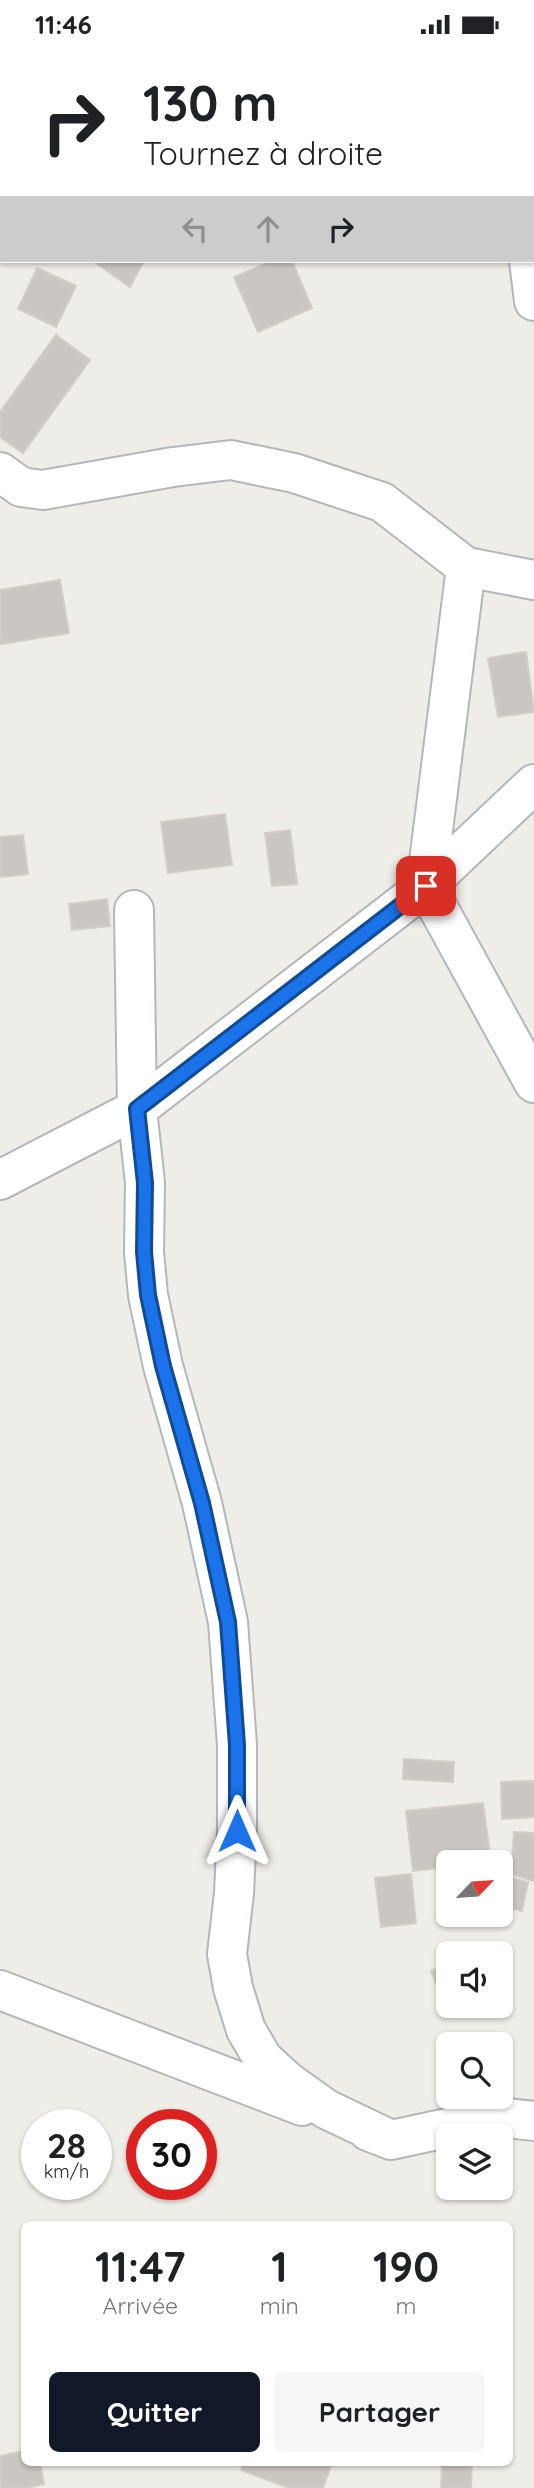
<!DOCTYPE html>
<html lang="fr">
<meta charset="utf-8">
<style>
body{margin:0;font-family:Quicksand,sans-serif;background:#f6f6f6;color:#202124;height:100vh;display:flex;flex-direction:column;font-size:26px;white-space:nowrap}
*{box-sizing:border-box;margin:0}
p{font-size:23px;color:#757577}
.icon{flex:none;width:38px;height:38px;fill:none;stroke:currentColor;stroke-width:2;stroke-linecap:round;stroke-linejoin:round}
.map{position:relative;flex:1;overflow:hidden}
.side{position:absolute;left:21px;top:2172px;width:492px;height:245px;display:flex;flex-direction:column;background:#fff;border-radius:10px;box-shadow:0 2px 5px #0004}
.side>*{flex:none}
.guide{position:absolute;left:0px;top:0px;width:536px;height:214px;box-shadow:0 2px 5px #0004;background:#fff;color:#202124;overflow:hidden}
.needle{width:46px;rotate:65deg}
.controls{position:absolute;left:436px;top:1801px;display:grid;gap:14px}
.controls a{display:grid;place-items:center;width:77px;height:77px;border-radius:10px;background:#fff;box-shadow:0 2px 5px #0004;font-size:35px}
.speed{position:absolute;left:21px;top:2060px;display:flex;gap:14px;font-size:35px;font-weight:700;text-align:center}
.speed>*{display:grid;place-content:center;width:91px;height:91px;border-radius:50%;background:#fff;box-shadow:0 2px 5px #0004;line-height:1}
.speed small{font-size:18px;font-weight:400}
.speed .limit{border:10px solid #d22;background:#fff;color:#111}
.pin{position:absolute;display:grid;place-items:center;width:60px;height:60px;color:#fff;margin:-30px;border-radius:14px;box-shadow:0 4px 10px #0006}
.me{position:absolute;width:77px;margin:-38px;rotate:0deg;stroke-linejoin:round;filter:drop-shadow(0 0 5px #0008)}
.turn{display:flex;align-items:center;gap:24px;height:147px;padding:0 28px;font-size:32px}
.turn .icon{width:91px;height:91px;stroke-width:2.5}
.turn b{display:block;font-size:49px;line-height:60px}
.lanes{display:flex;align-items:center;height:66px;padding:0 28px;background:#0003;justify-content:center;gap:35px;direction:ltr}
.lanes .off{opacity:.35}
.eta{display:flex;justify-content:space-evenly;align-items:center;height:119px;text-align:center}
.eta b{font-size:42px;font-weight:800;line-height:49px}
.primary-button{display:flex;gap:14px;margin-top:auto;padding:14px 28px}
.primary-button a{flex:1;height:80px;border-radius:10px;background:#111827;color:#fff;font-size:28px;font-weight:800;line-height:80px;text-align:center}
.primary-button a+a{background:#f6f6f6;color:#202124}
.status{display:flex;justify-content:space-between;align-items:center;height:49px;padding:0 35px;background:#fff;direction:ltr}
.status svg{height:19px;fill:currentColor}
.map>svg:first-child{display:block}
.building{fill:#cac7c3;stroke:#d3cec5;stroke-width:2}
.lines{fill:none;stroke-linecap:round;stroke-linejoin:round}
.minor-casing{stroke:#b4b7ba;stroke-width:42}
.minor{stroke:#fff;stroke-width:38}
.route-casing{stroke:#114b97;stroke-width:18}
.route{stroke:#1a73e8;stroke-width:12}
</style>
<div class="status"><b>11:46</b><svg viewBox="0 0 49 12"><path d="M0 12V9h3v3zM5 12V6h3v6zM10 12V3h3v9zM15 12V0h3v12zM26 1h20v11H26zM47 4h2v5h-2z"/></svg></div>
<div class="map">
<svg width="534" height="2439" viewBox="0 0 534 2439">
<rect width="100%" height="100%" fill="#efede7"/>
<!-- building -->
<path class="building" d="M0,0H64V2H2L0,54Z
M98,212H144L130,238L96,214Z
M272,212H292L312,259L258,283L234,228Z
M37,219L76,237L56,278L18,260Z
M56,286L90,311L23,404L0,388V363Z
M60,531L69,584L1,595L0,541Z
M526,603L534,663L498,668L488,609Z
M225,765L232,816L168,824L161,773Z
M290,781L297,835L272,837L265,784Z
M23,786L28,825L0,828V788Z
M107,850L110,877L72,881L69,855Z
M404,1710L454,1713L453,1733L403,1730Z
M534,1732V1768L502,1770L501,1733Z
M483,1754L491,1813H448V1818L413,1822L406,1762Z
M514,1783L534,1784V1832L511,1825Z
M411,1825L416,1874L381,1878L375,1829Z
M500,1826L528,1833L522,1862L500,1857Z
M448,1915V1951L444,1953L431,1922Z
M24,2402V2413H40L44,2435L26,2439H0V2407Z
M244,2413H321L331,2417L323,2439H289L241,2421Z
M442,2413H472L471,2439H441Z"/>
<g class="lines">
<!-- minor casing -->
<g class="minor-casing">
<path id="minor" d="M500,0V2
M529,212L534,252
M0,423L21,438L43,441L173,418L231,411L294,424L382,453L466,518L534,531
M466,518L426,837L534,1034
M134,861L137,1060L145,1134L144,1203L148,1246L163,1317L202,1454L228,1573L237,1696V1782L234,1844L227,1905L233,1939L246,1981L263,2010L287,2032L326,2060L391,2091
M0,1131L137,1060L426,837L534,735
M0,1941L302,2057
M368,2082L391,2091L498,2068L534,2072"/>
</g>
<!-- minor -->
<use href="#minor" class="minor"/>
</g>
<g class="lines">
<!-- route casing -->
<g class="route-casing">
<path id="route" d="M237,1782V1696L228,1573L202,1454L163,1317L148,1246L144,1203L145,1134L137,1060L426,837"/>
</g>
<!-- route -->
<use href="#route" class="route"/>
</g>
</svg>
<div class="controls">
<a><svg class="needle" viewBox="-14 -14 28 28"><path d="M0-13l5 13h-10z" fill="#e53935"/><path d="M0 13l5-13h-10z" fill="#757577"/></svg></a>
<a><svg class="icon" aria-label="sound" viewBox="0 0 24 24"><path d="M4 9h4l5-4v14l-5-4H4zM17 9q2 3 0 6"/></svg></a>
<a><svg class="icon" aria-label="search" viewBox="0 0 24 24"><circle cx="10" cy="10" r="6"/><path d="M15 15l6 6"/></svg></a>
<a><svg class="icon" aria-label="layers" viewBox="0 0 24 24"><path d="M12 4l9 5-9 5-9-5zM3 14l9 5 9-5"/></svg></a>
</div>
<div class="speed"><div>28<small>km/h</small></div><div class="limit">30</div></div>
<div class="pin" style="left:426px;top:837px;background:#d93025"><svg class="icon" aria-label="arrive" viewBox="0 0 24 24"><path d="M6 21V4h12l-3 4 3 4H6"/></svg></div>
<svg class="me" style="left:237px;top:1782px" viewBox="-20 -20 40 40"><path d="M0-17L14 15 0 8-14 15z" fill="#1a73e8" stroke="#fff" stroke-width="4"/></svg>
<div class="guide">
<div class="turn"><svg class="icon" aria-label="right" viewBox="0 0 24 24"><path d="M7 20v-9h11M14 6l5 5-5 5"/></svg><div><b>130 m</b>Tournez à droite</div></div>
<div class="lanes"><svg class="icon off" aria-label="left" viewBox="0 0 24 24"><path d="M17 20v-9H6M10 6l-5 5 5 5"/></svg><svg class="icon off" aria-label="ahead" viewBox="0 0 24 24"><path d="M12 20V5M6 11l6-6 6 6"/></svg><svg class="icon" aria-label="right" viewBox="0 0 24 24"><path d="M7 20v-9h11M14 6l5 5-5 5"/></svg></div>
</div>
<section class="side">
<div class="eta">
<div><b>11:47</b><p>Arrivée</p></div>
<div><b>1</b><p>min</p></div>
<div><b>190</b><p>m</p></div>
</div>
<div class="primary-button"><a>Quitter</a><a>Partager</a></div>
</section>
</div>
